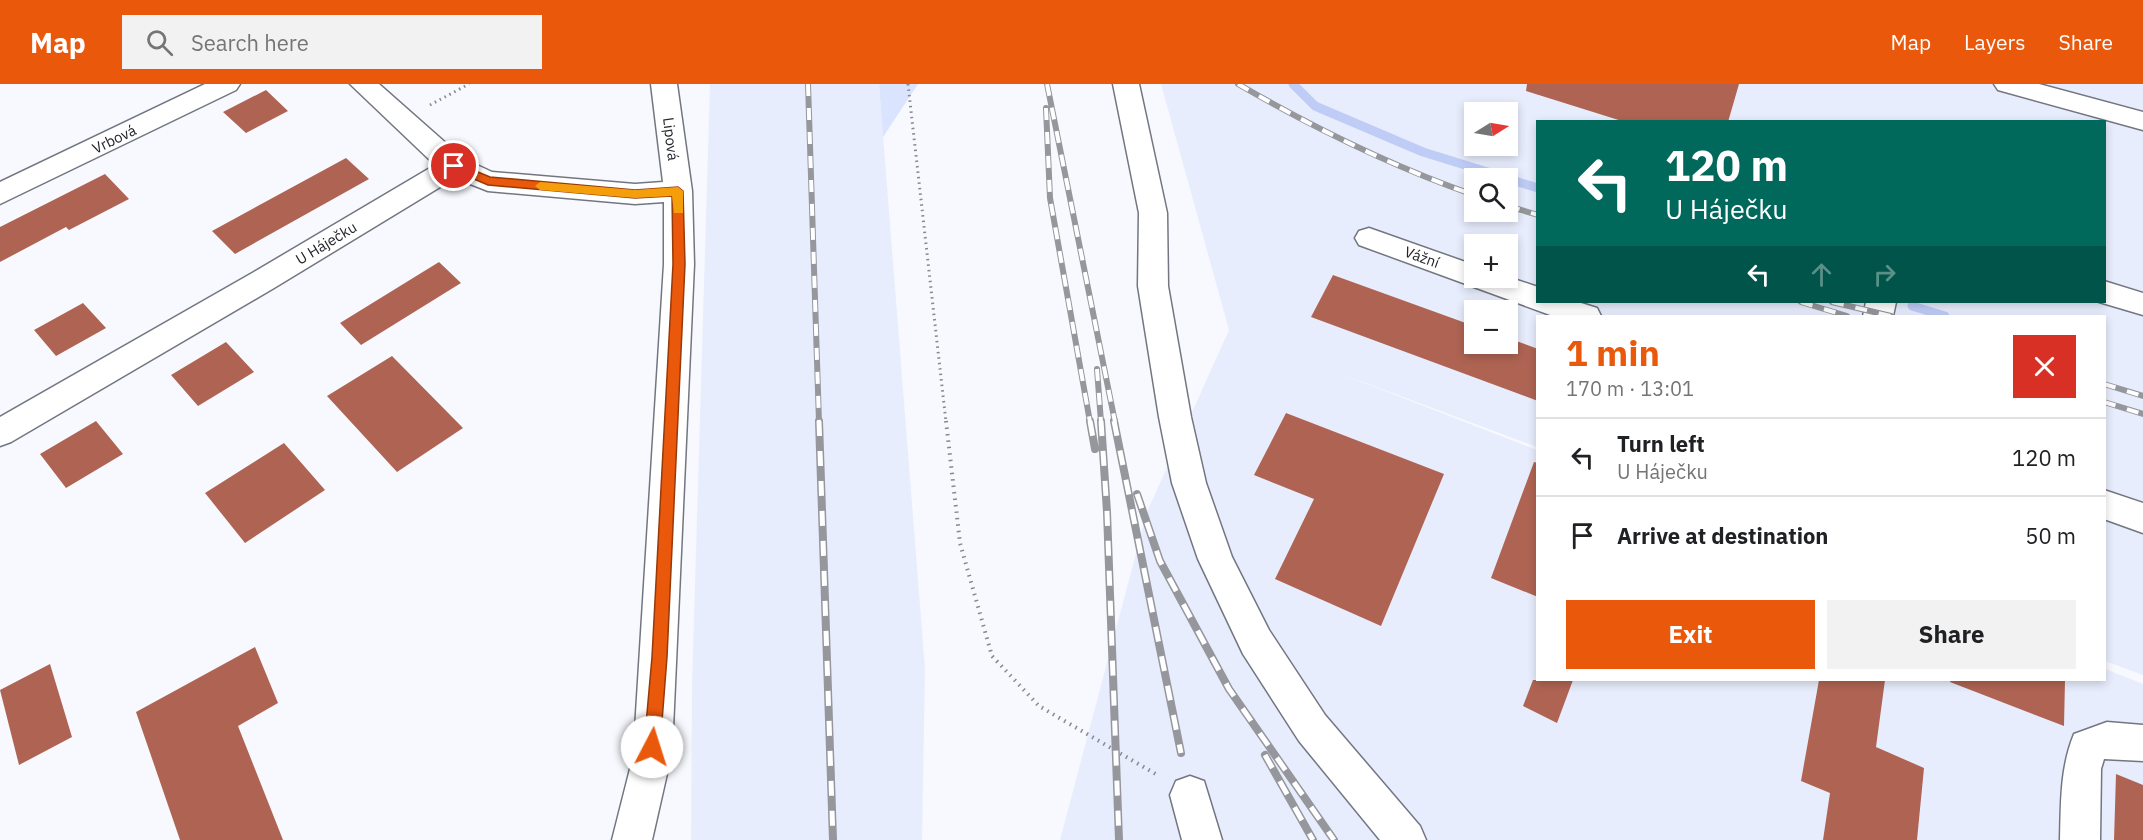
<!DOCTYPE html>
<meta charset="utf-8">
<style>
body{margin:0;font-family:"IBM Plex Sans",sans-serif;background:#f2f2f2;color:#202124;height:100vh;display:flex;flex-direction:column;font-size:22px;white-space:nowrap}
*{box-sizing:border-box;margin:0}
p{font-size:20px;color:#757577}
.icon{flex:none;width:33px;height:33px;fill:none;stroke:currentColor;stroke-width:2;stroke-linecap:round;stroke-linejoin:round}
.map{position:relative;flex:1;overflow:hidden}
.panel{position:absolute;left:1536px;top:231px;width:570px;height:366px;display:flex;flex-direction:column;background:#fff;border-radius:0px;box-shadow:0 3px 9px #0003}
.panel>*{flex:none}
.top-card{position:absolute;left:1536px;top:36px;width:570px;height:183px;border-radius:0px;box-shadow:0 3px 9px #0003;background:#00695c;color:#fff;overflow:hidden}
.needle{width:39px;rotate:79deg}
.fabs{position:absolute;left:1464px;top:18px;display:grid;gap:12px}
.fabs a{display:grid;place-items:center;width:54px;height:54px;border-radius:0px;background:#fff;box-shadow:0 3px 9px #0003;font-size:30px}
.pin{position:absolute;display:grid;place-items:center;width:51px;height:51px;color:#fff;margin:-26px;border:3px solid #fff;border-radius:50%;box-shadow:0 2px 6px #0007}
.me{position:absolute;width:66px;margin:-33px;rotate:5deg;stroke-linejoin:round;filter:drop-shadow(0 0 4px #0008)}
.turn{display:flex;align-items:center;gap:21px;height:126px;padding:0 30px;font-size:27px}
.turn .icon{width:78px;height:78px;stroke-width:2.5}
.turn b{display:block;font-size:42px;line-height:51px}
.lanes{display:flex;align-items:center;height:57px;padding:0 30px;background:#0003;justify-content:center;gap:30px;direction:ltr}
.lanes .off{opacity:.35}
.round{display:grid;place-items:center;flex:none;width:63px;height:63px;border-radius:0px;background:#f2f2f2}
.summary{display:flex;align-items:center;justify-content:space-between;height:102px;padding:0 30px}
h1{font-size:36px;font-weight:700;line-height:45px;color:#ea580c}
.button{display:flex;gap:12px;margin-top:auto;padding:12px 30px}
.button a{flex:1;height:69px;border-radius:0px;background:#ea580c;color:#fff;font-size:24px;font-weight:700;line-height:69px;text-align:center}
.button a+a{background:#f2f2f2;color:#202124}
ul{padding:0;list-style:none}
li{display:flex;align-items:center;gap:18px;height:78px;padding:0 30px;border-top:2px solid #e0e0e0}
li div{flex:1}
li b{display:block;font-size:22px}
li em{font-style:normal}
header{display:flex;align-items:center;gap:36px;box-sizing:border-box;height:84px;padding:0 30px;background:#ea580c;color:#fff}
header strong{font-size:28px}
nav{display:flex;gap:33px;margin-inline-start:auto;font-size:21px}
.search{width:420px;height:54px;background:#f2f2f2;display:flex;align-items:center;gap:15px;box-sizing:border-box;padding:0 21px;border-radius:0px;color:#757577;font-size:22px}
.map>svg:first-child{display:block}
.built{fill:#e8edfd;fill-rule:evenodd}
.green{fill:#dbe4fe}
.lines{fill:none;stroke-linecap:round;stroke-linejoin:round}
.stream{stroke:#bfccf6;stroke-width:9}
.building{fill:#af6453}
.minor-casing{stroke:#737681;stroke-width:3}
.path-far1{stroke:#87898e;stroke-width:3;stroke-dasharray:1.5 4;stroke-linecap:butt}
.path{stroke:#87898e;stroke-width:4;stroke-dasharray:1.5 5;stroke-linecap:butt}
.minor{fill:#fff;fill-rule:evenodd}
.rail-far1-casing{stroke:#95979c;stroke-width:6}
.rail-casing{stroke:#95979c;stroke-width:8}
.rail-far1{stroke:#fff;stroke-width:4;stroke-dasharray:12;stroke-linecap:butt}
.rail{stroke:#fff;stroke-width:5;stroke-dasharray:15;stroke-linecap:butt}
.route{fill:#ea580c;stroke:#983908;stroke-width:1.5}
.slow{fill:#f59e0b}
.labels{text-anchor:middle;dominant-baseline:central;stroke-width:4.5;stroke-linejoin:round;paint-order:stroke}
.street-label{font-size:15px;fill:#24252a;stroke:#fff}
</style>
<header>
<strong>Map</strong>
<div class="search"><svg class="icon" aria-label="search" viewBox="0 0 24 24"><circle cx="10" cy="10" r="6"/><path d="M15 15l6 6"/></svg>Search here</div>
<nav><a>Map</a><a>Layers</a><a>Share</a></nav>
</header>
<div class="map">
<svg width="2143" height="756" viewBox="0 0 2143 756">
<rect width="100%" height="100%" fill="#f7f9fe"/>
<!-- built -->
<path class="built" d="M710,0H879L925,585L922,756H691L692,601Z
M1161,0H2143V591L2105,577L2104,232H1538L1537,363L1331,286L1537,366L1538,596H2104L2105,585L2143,600V756H1060L1147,428L1229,246ZM1474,28H1508V62H1474ZM1833,37L2104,38V218H1538V38ZM1474,94H1508V128H1474ZM1474,160H1508V194H1474ZM1474,226H1508V260H1474Z"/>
<!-- green -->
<path class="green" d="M879,0H918L883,53Z"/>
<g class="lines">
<!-- stream -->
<path class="stream" d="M1293,0L1315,22L1423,68L1507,94
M1508,95L1538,104
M1912,222L1945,232"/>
</g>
<!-- building -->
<path class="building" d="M1527,0H1739L1728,38H1625L1526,7Z
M266,6L288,27L246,49L223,28Z
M346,74L369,95L235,170L212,147Z
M105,90L129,115L69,146L66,143L0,178V143Z
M439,178L461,199L361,261L340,239Z
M1333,191L1474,242V260H1508V254L1538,265V317L1311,233Z
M83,219L106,244L56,272L34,246Z
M226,258L254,288L198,322L171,291Z
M392,272L463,344L397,388L327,312Z
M1286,329L1444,390L1381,542L1275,495L1314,415L1254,391Z
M96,337L123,370L66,404L40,370Z
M284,359L325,406L245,459L205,409Z
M1534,378L1538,379V513L1491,494Z
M255,563L278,619L238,642L283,756H180L136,628Z
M50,580L72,653L19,681L0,606Z
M1533,596H1573L1557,639L1523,622Z
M1819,596H1885L1876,663L1924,684L1917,756H1823L1830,709L1801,697Z
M1951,596H2065L2064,642L1950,598Z
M2116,690L2143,701V756H2114Z"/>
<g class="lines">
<!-- minor casing -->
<g class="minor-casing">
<path id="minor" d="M205,0H240L236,6L0,120V98Z
M350,0H379L464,75L492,88L635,100L663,98L651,0H677L692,107L694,180L673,645L669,681L652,756H612L631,681L635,645L664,180V118L635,120L488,107L455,94L274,204L11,358L0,362V333L254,188L435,81Z
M1113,0H1139L1167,129L1168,202L1191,333L1206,399L1232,473L1269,546L1325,631L1420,742L1426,756H1380L1299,657L1243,570L1198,475L1172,399L1159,333L1138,202L1139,129Z
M1994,0H2039L2143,28V46L1998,6Z
M1369,144L1474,181V194L1508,193L1538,203V218H1578L1597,224L1601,232H1553L1359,161L1355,154L1359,147Z
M2104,197L2143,209V231L2099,218H2104Z
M1866,218H1896L1893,232H1863Z
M2104,406L2143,419V449L2104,435Z
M2107,638L2143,641V677L2104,675L2101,685L2100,756H2060C2061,719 2060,684 2074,650Z
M1190,692L1204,697L1222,756H1182L1170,711L1176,697Z"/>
</g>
<!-- path-far1 -->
<path class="path-far1" d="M908,0L946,338
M430,21L469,0"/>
<!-- path -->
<path class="path" d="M946,337L960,459L992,572L1039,622L1159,692"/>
<!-- minor -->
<use href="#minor" class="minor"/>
<!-- rail-far1 casing -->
<g class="rail-far1-casing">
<path id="rail-far1" d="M808,0L819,338
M1047,0L1115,338
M1238,0C1314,44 1391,82 1474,111
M1046,24L1050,114L1090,338
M1508,122L1538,131
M1801,218L1847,232
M1832,218L1891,232
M1097,285L1101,338
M2104,300L2143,312
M2104,318L2143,330"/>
</g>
<!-- rail casing -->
<g class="rail-casing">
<path id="rail" d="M819,337L833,756
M1090,337L1095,365
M1101,337L1107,428L1119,756
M1114,337L1181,669
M1137,410L1160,477L1229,605L1334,756
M1265,671L1313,756"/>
</g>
<!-- rail-far1 -->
<use href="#rail-far1" class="rail-far1"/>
<!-- rail -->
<use href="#rail" class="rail"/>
</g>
<!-- route -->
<path class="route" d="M454,78L490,93L635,106L678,103L683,107L685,180L667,573L660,663L657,668L652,670L646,668L644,663L652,573L673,180L672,112L635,114L488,101L450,85L449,82Z"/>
<!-- slow -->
<path class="slow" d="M540,98L635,106L678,103L683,107V129H674L672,112L635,114L540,106L535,102Z"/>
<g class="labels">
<!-- street labels -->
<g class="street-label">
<text transform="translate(114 55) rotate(-26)">Vrbová</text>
<text transform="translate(671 55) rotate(83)">Lipová</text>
<text transform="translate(326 159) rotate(-31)">U Háječku</text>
<text transform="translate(1422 173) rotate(20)">Vážní</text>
</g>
</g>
</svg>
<div class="fabs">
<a><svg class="needle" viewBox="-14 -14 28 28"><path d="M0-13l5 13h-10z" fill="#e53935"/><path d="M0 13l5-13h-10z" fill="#757577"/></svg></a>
<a><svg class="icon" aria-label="search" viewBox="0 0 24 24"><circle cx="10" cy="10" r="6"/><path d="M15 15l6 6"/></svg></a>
<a>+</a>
<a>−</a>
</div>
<div class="pin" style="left:454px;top:82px;background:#d93025"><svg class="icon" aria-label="arrive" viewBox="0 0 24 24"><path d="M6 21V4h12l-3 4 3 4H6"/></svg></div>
<svg class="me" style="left:652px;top:663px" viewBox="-20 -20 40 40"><circle r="19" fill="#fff"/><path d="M0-13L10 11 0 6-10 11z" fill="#ea580c"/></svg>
<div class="top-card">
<div class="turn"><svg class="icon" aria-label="left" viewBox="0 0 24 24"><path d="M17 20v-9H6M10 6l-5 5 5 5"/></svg><div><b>120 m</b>U Háječku</div></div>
<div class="lanes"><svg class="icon" aria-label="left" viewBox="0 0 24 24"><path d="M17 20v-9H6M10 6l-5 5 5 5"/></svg><svg class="icon off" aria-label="ahead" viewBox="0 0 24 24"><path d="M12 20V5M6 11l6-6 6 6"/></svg><svg class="icon off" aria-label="right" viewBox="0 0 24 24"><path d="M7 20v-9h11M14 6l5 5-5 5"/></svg></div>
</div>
<section class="panel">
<div class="summary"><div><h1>1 min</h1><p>170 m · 13:01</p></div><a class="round" style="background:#d93025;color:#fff"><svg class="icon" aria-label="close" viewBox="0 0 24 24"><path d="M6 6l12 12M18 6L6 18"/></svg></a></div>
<ul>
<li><svg class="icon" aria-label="left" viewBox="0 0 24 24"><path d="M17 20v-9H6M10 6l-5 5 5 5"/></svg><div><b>Turn left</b><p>U Háječku</p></div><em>120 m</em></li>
<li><svg class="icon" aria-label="arrive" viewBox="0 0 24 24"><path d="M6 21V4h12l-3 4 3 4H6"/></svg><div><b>Arrive at destination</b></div><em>50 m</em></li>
</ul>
<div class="button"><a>Exit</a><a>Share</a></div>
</section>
</div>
